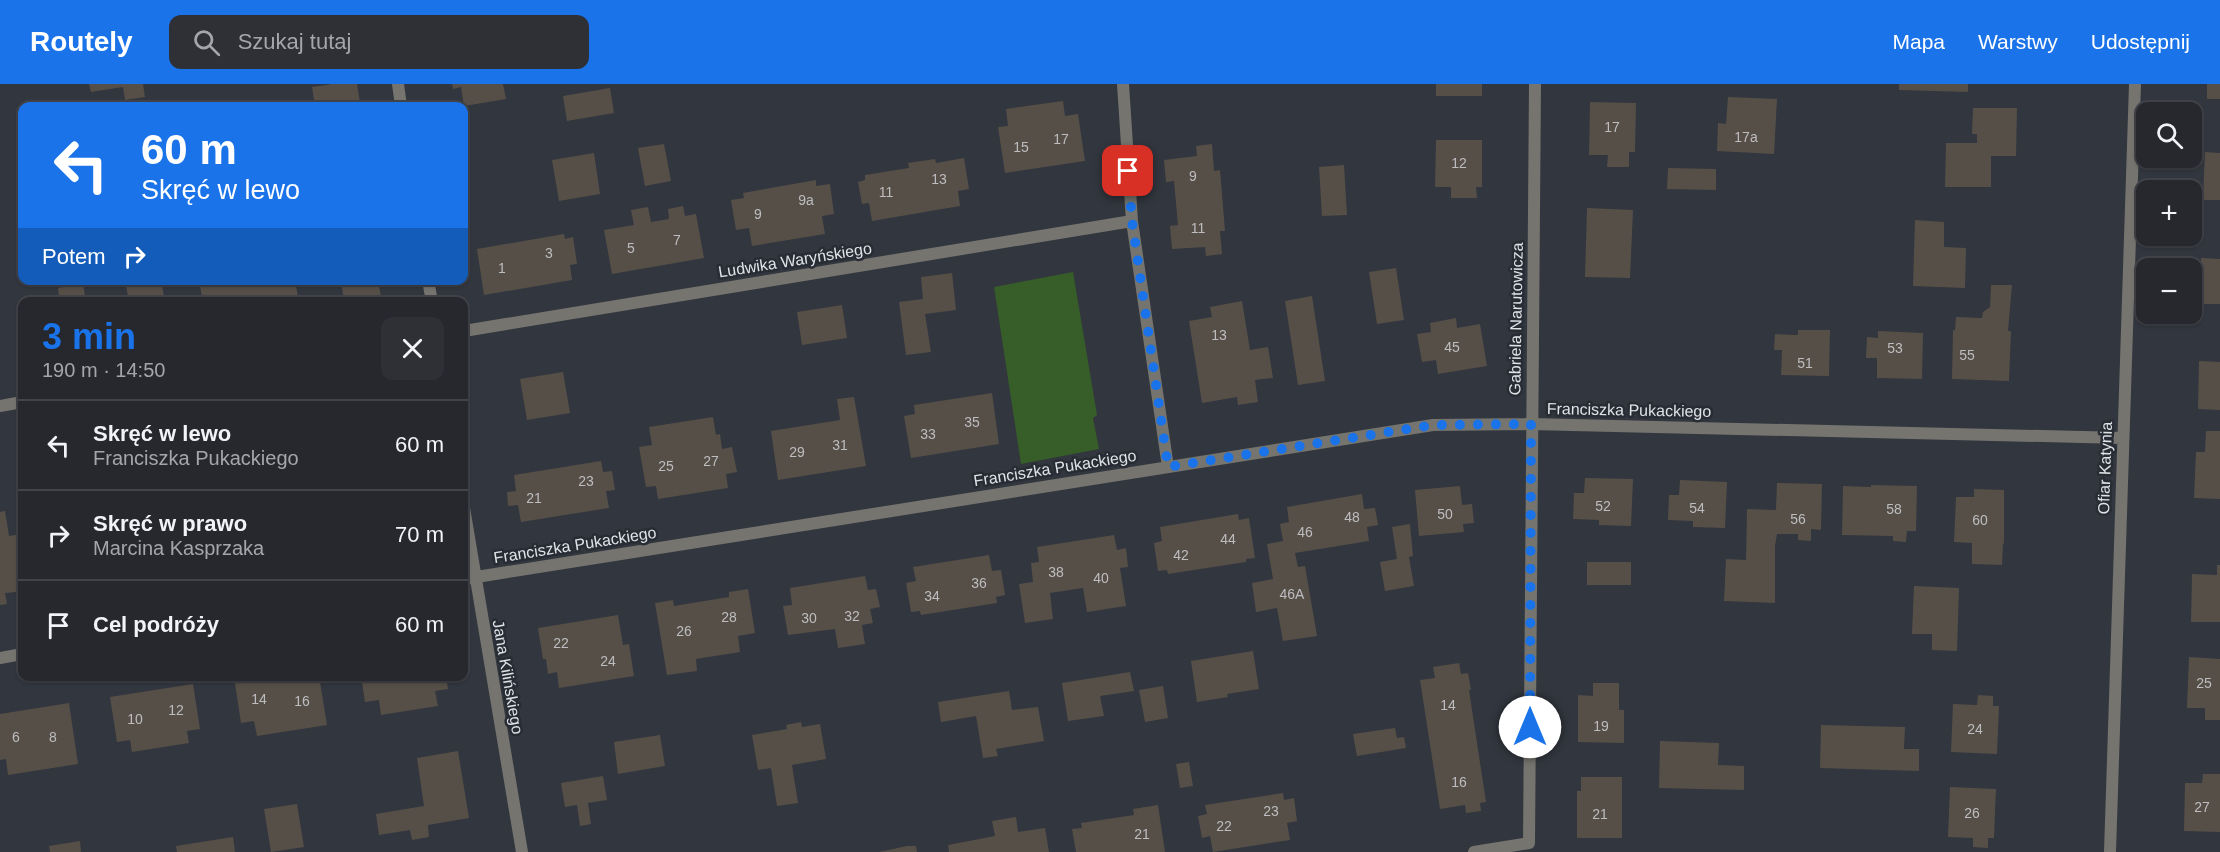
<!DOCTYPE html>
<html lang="pl">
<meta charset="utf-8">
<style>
body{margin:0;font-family:Arial,sans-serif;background:#2e3036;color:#f1f3f6;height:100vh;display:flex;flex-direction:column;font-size:22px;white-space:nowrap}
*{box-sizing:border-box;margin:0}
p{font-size:20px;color:#a4a6aa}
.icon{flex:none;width:33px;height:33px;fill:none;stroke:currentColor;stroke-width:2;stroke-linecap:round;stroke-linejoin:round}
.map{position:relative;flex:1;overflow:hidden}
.side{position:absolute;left:18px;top:213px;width:450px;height:384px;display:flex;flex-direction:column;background:#26282e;border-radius:12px;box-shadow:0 2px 4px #0004,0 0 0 2px #42444a}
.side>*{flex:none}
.guide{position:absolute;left:18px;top:18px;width:450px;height:183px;border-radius:12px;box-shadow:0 2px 4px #0004,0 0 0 2px #42444a;background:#1a73e8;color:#fff;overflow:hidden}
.tools{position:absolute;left:2136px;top:18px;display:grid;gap:12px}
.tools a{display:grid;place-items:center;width:66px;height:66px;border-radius:12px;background:#26282e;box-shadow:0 2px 4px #0004,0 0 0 2px #42444a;font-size:30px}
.pin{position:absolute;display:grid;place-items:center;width:51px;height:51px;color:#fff;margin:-26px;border-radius:12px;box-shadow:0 3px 9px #0006}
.me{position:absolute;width:66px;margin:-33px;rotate:0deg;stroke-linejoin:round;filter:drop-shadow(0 0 4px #0008)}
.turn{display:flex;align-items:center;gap:21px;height:126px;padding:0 24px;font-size:27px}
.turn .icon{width:78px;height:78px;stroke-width:2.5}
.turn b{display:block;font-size:42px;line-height:51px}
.then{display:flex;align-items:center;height:57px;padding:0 24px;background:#0003;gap:12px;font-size:22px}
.round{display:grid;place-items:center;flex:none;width:63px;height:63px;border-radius:12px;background:#2e3036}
.head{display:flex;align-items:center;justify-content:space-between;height:102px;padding:0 24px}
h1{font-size:36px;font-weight:600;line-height:45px;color:#1a73e8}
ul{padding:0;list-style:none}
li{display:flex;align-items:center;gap:18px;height:90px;padding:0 24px;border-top:2px solid #42444a}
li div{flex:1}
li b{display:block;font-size:22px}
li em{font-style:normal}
header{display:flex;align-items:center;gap:36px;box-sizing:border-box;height:84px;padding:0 30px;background:#1a73e8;color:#fff}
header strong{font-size:28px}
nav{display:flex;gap:33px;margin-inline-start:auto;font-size:21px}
.search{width:420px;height:54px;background:#2e3036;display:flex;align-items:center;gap:15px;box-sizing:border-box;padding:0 21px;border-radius:12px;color:#a4a6aa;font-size:22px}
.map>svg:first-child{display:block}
.green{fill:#375d29}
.building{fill:#564f48}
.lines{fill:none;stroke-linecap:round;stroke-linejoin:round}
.minor{stroke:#75746f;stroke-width:12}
.route{stroke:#1a73e8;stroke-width:10;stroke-dasharray:0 18}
.labels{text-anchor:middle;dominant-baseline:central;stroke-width:5;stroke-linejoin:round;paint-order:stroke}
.number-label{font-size:14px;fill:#bdbdbf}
.street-label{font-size:16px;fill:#dfe2e7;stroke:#282c34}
</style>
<header>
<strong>Routely</strong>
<div class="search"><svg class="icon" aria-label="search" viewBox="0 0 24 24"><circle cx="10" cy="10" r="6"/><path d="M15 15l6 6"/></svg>Szukaj tutaj</div>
<nav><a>Mapa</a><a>Warstwy</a><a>Udostępnij</a></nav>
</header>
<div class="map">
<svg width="2220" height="768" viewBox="0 0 2220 768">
<rect width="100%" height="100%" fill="#32363e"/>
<!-- green -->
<path class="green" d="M1073,188L1097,331L1093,334L1099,365L1021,380L994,203Z"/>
<!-- building -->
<path class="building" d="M89,0H143L145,13L125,16L123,3L91,8Z
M332,0H357L360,19L342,22H315L312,3Z
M452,0H503L506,15L464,22L461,3L453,5Z
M1436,0H1482V12H1436Z
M1899,0H1968V8L1899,6Z
M2207,0H2220V15H2207Z
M610,4L614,29L567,37L563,12Z
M1728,13L1777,15L1774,70L1717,67L1718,39L1726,40Z
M1063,17L1065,32L1078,30L1085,77L1005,89L998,43L1008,42L1006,25Z
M1590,18L1636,19L1635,68H1629V83H1607L1608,71H1589Z
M1973,24H2017L2016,72H1991V103H1945L1946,59H1977V50H1972Z
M1436,56H1482V103H1476L1477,114H1451V103H1435Z
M664,60L671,97L645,102L638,64Z
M1212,60L1214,87L1220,86L1225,147H1220L1222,170L1206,172L1205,163L1172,165L1170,142L1178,141L1174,97L1166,98L1164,76L1197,72L1196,62Z
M2205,68L2220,69V116H2203Z
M594,69L600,110L559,117L552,76Z
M964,74L969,105L958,107L960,122L872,137L869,119L862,120L858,98L865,96V91L909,84L908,79L935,75L936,79Z
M1344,81L1347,131L1322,132L1319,83Z
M1668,84L1716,85V106L1667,105Z
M816,96V102L830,100L834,130L822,132L825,150L752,162L749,144L736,146L731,116L744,114L743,109Z
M683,122L685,132L696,130L704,174L612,190L604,146L634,141L631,126L648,123L651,138L669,135L668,125Z
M1587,124L1633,126L1630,194L1585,193Z
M1915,136L1944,138V163L1966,164L1965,204L1913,202Z
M564,150L565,155L573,153L577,180L570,181L572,196L484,211L477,165Z
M2201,174L2220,175V220H2200Z
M1396,184L1404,236L1377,240L1369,188Z
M952,189L956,226L925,230L931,268L906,271L899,218L923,215L921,193Z
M125,196H161L165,218H129Z
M199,196H295L299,218H203Z
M341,196H378L382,218H344Z
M83,200L86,218H37L59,213L58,204Z
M1991,201H2012L2008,247H2011L2009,297L1952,295L1953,246H1955L1956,233L1982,234L1983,228L1990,223Z
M1312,212L1325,297L1298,301L1285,217Z
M1242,217L1250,266L1268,263L1273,294L1255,296L1258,318L1238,321L1237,313L1202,319L1189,237L1212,233L1210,223Z
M842,221L847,254L802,261L797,228Z
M1456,234L1457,244L1480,240L1487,282L1438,290L1436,276L1422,278L1417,250L1431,248L1430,239Z
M1798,246H1830L1829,292L1781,291L1782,266H1774L1775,250L1798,251Z
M1878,247L1923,249L1922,295L1877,294V274H1866L1867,253L1878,254Z
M2199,277L2220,278V326L2198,325Z
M563,288L570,329L527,336L520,295Z
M992,309L999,360L911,374L904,332L915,330L914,321Z
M854,313L866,382L778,396L771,347L840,336L837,315Z
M713,333L716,351L720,350L722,365L732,363L737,388L726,390L728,404L658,415L656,402L646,403L639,363L652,361L649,343Z
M2206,347H2220V415L2194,414L2196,368H2205Z
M601,377L603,388L612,387L615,406L606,407L609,424L521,438L518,421L508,422L507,408L516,407L514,391Z
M1585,394L1633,395L1631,442L1599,441V436L1573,435L1574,409H1584Z
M1680,396L1727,398L1725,444L1693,443V437L1668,436L1669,411H1679Z
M1777,399L1822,400L1821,446L1811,445V457L1798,456V450H1777L1775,462V519L1724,517L1726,475L1746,476L1747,425L1776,426Z
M1871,401L1917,402L1916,447H1907L1906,458L1893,457V452L1842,451L1843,402L1871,403Z
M1460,402L1462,421L1472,420L1474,439L1463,440L1464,448L1419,452L1415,406Z
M1974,405L2004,406V460L2003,459L2002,481L1972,480V459L1954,458L1956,413H1974Z
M1362,410L1364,425L1375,424L1378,441L1367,443L1369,457L1295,469L1298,483L1305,482L1317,552L1283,557L1277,524L1256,528L1252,499L1273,495L1267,460L1283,457L1280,440L1289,438L1287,423Z
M5,427L9,452L22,450V511L16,512V508L5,509L7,520L0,521V428Z
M1238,430L1239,436L1249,434L1255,474L1246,475V478L1168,490L1167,486L1158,487L1154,459L1162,457L1160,443Z
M1410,440L1413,472L1409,473L1414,502L1385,507L1380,478L1397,475L1392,443Z
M1114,451L1117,466L1126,464L1128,483L1120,484L1126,522L1087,528L1083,504L1050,509L1053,535L1025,539L1019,500L1033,498L1031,479L1039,478L1037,463Z
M989,471L992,487L1001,486L1005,511L996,513L997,519L921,531L920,527L911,528L906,499L916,497L913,483Z
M1587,478H1631V501H1587Z
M2217,481H2220V538H2191L2192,490L2217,491Z
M865,492L868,506L876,505L880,523L870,525L873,539L862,541L865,560L838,564L835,545L788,551L783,522L792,521L790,504Z
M1914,502L1959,504L1957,567L1932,566V550H1912Z
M748,505L755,549L738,552L740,568L696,575L697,587L667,591L655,519L673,516L674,522L729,513V508Z
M618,531L623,561L629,560L634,592L559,604L557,588L548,590L546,575H543L538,544Z
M1253,567L1259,605L1227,610L1228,613L1197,618L1191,577Z
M2189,573L2220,575V636H2205V624H2187Z
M1459,579L1461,590L1468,589L1471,606H1469L1486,718L1480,719L1481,727L1466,729L1465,721L1440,725L1420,596L1435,594L1433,583Z
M1130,588L1134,607L1100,612L1104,632L1068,637L1062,599Z
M319,592L327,641L257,652L254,637L241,639L234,593Z
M361,592H446L448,605L435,607L438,622L381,631L379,616L365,618Z
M1593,599H1619V626H1624V659L1578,658V611L1593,612Z
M193,600L200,645L187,647L189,659L132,668L130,656L117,658L110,613Z
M1163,602L1168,634L1145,638L1139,606Z
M1009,607L1012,626L1038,623L1044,657L996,665L998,672L983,674L976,632L941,638L938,618Z
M1978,611L1993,612V622H1999L1997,670L1951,668L1953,620L1977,621Z
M69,619L78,680L8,691L6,675L0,676V630Z
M801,638L802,643L820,640L826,675L792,681L798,719L777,722L771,684L758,686L752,651L787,645L786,641Z
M1821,641L1905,643L1904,665H1919V687L1820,684Z
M1395,644L1397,654L1404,653L1406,664L1357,672L1353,650Z
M660,651L665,682L618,690L614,658Z
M1660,657L1719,659L1718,681L1744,682V706L1659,704Z
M458,667L469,734L428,741L429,753L412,756L410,746L379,751L376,730L424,722L417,674Z
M1189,678L1193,702L1180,704L1176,680Z
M2203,690H2220V748L2184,747L2185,699H2202Z
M603,692L607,716L588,719L591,740L580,742L577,721L565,723L561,699Z
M1581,693H1622V754H1577V707H1581Z
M1950,703L1996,705L1994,754H1988V764L1973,763V754L1948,753Z
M1283,709L1284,716L1294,714L1297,737L1287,739L1290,756L1213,768L1210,752L1202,754L1198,732L1207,730L1205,721Z
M297,720L304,763L271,768L264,725Z
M1158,721L1165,768H1076L1072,745L1082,744L1081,739L1134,731L1133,725Z
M1016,733L1018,748L1045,744L1049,768H949L948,761L995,752L992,737Z
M233,753L235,768H177L176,762Z
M80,757L81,768H50L49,762Z
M907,762H916L917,768H879Z"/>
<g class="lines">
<!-- minor -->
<path class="minor" d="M398,0L401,22
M1123,0L1132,137L1168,383
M428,196L432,218
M464,247L1132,137
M0,322L22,318
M464,424L522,768
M464,495L1433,341L1531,340L2123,354
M0,574L22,570
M1474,768L1529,759L1535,0
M2110,768L2135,0"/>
</g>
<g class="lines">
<!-- route -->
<path class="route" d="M1128,87L1132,137L1168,383L1433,341L1531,340L1530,643"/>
</g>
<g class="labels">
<!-- number labels -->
<g class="number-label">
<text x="1612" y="43">17</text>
<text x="1746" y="53">17a</text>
<text x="1061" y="55">17</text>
<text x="1021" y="63">15</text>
<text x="1459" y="79">12</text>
<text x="1193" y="92">9</text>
<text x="939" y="95">13</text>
<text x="886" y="108">11</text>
<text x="806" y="116">9a</text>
<text x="758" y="130">9</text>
<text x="1198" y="144">11</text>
<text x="677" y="156">7</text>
<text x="631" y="164">5</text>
<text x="549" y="169">3</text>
<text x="502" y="184">1</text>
<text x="1219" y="251">13</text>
<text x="1452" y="263">45</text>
<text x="1895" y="264">53</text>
<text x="1967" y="271">55</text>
<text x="1805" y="279">51</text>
<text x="972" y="338">35</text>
<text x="928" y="350">33</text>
<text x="840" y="361">31</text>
<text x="797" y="368">29</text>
<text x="711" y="377">27</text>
<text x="666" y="382">25</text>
<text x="586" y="397">23</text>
<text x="534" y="414">21</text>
<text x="1603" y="422">52</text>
<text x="1697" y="424">54</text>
<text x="1894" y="425">58</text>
<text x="1445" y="430">50</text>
<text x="1352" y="433">48</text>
<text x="1798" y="435">56</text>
<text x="1980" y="436">60</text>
<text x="1305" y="448">46</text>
<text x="1228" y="455">44</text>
<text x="1181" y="471">42</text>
<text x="1056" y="488">38</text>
<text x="1101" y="494">40</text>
<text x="979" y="499">36</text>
<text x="1292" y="510">46A</text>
<text x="932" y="512">34</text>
<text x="852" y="532">32</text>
<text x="729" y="533">28</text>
<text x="809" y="534">30</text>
<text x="684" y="547">26</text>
<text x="561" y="559">22</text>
<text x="608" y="577">24</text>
<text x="2204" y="599">25</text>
<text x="259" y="615">14</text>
<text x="302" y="617">16</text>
<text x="1448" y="621">14</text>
<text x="176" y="626">12</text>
<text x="135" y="635">10</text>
<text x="1601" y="642">19</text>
<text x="1975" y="645">24</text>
<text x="16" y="653">6</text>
<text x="53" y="653">8</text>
<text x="1459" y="698">16</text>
<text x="2202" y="723">27</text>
<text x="1271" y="727">23</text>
<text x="1972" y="729">26</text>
<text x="1600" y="730">21</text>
<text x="1224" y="742">22</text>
<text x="1142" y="750">21</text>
</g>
<!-- street labels -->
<g class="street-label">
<text transform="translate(795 176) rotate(-9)">Ludwika Waryńskiego</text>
<text transform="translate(1516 235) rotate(-89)">Gabriela Narutowicza</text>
<text transform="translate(1629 326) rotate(1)">Franciszka Pukackiego</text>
<text transform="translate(1055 384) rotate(-9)">Franciszka Pukackiego</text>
<text transform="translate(2105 384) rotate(-88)">Ofiar Katynia</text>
<text transform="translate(575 461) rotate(-9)">Franciszka Pukackiego</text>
<text transform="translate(508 593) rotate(80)">Jana Kilińskiego</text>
</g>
</g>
</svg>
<div class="tools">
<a><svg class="icon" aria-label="search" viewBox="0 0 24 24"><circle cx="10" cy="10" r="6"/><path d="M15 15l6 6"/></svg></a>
<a>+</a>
<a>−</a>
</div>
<div class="pin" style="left:1128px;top:87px;background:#d93025"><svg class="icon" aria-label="arrive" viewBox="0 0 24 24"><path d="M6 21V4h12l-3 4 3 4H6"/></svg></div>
<svg class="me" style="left:1530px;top:643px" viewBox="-20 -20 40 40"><circle r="19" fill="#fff"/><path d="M0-13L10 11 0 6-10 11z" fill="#1a73e8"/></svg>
<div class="guide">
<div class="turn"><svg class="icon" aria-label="left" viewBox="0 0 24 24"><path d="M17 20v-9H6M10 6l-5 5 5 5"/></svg><div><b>60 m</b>Skręć w lewo</div></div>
<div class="then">Potem<svg class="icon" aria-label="right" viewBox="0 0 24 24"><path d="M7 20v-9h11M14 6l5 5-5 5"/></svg></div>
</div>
<section class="side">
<div class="head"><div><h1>3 min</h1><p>190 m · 14:50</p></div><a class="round"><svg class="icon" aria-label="close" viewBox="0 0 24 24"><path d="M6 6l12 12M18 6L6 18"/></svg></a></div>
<ul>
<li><svg class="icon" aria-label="left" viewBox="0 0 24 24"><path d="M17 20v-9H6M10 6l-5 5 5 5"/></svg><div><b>Skręć w lewo</b><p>Franciszka Pukackiego</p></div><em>60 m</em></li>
<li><svg class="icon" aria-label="right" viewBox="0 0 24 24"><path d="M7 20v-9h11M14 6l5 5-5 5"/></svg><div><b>Skręć w prawo</b><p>Marcina Kasprzaka</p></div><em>70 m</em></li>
<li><svg class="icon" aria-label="arrive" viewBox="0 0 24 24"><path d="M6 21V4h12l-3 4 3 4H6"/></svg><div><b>Cel podróży</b></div><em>60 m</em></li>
</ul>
</section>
</div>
